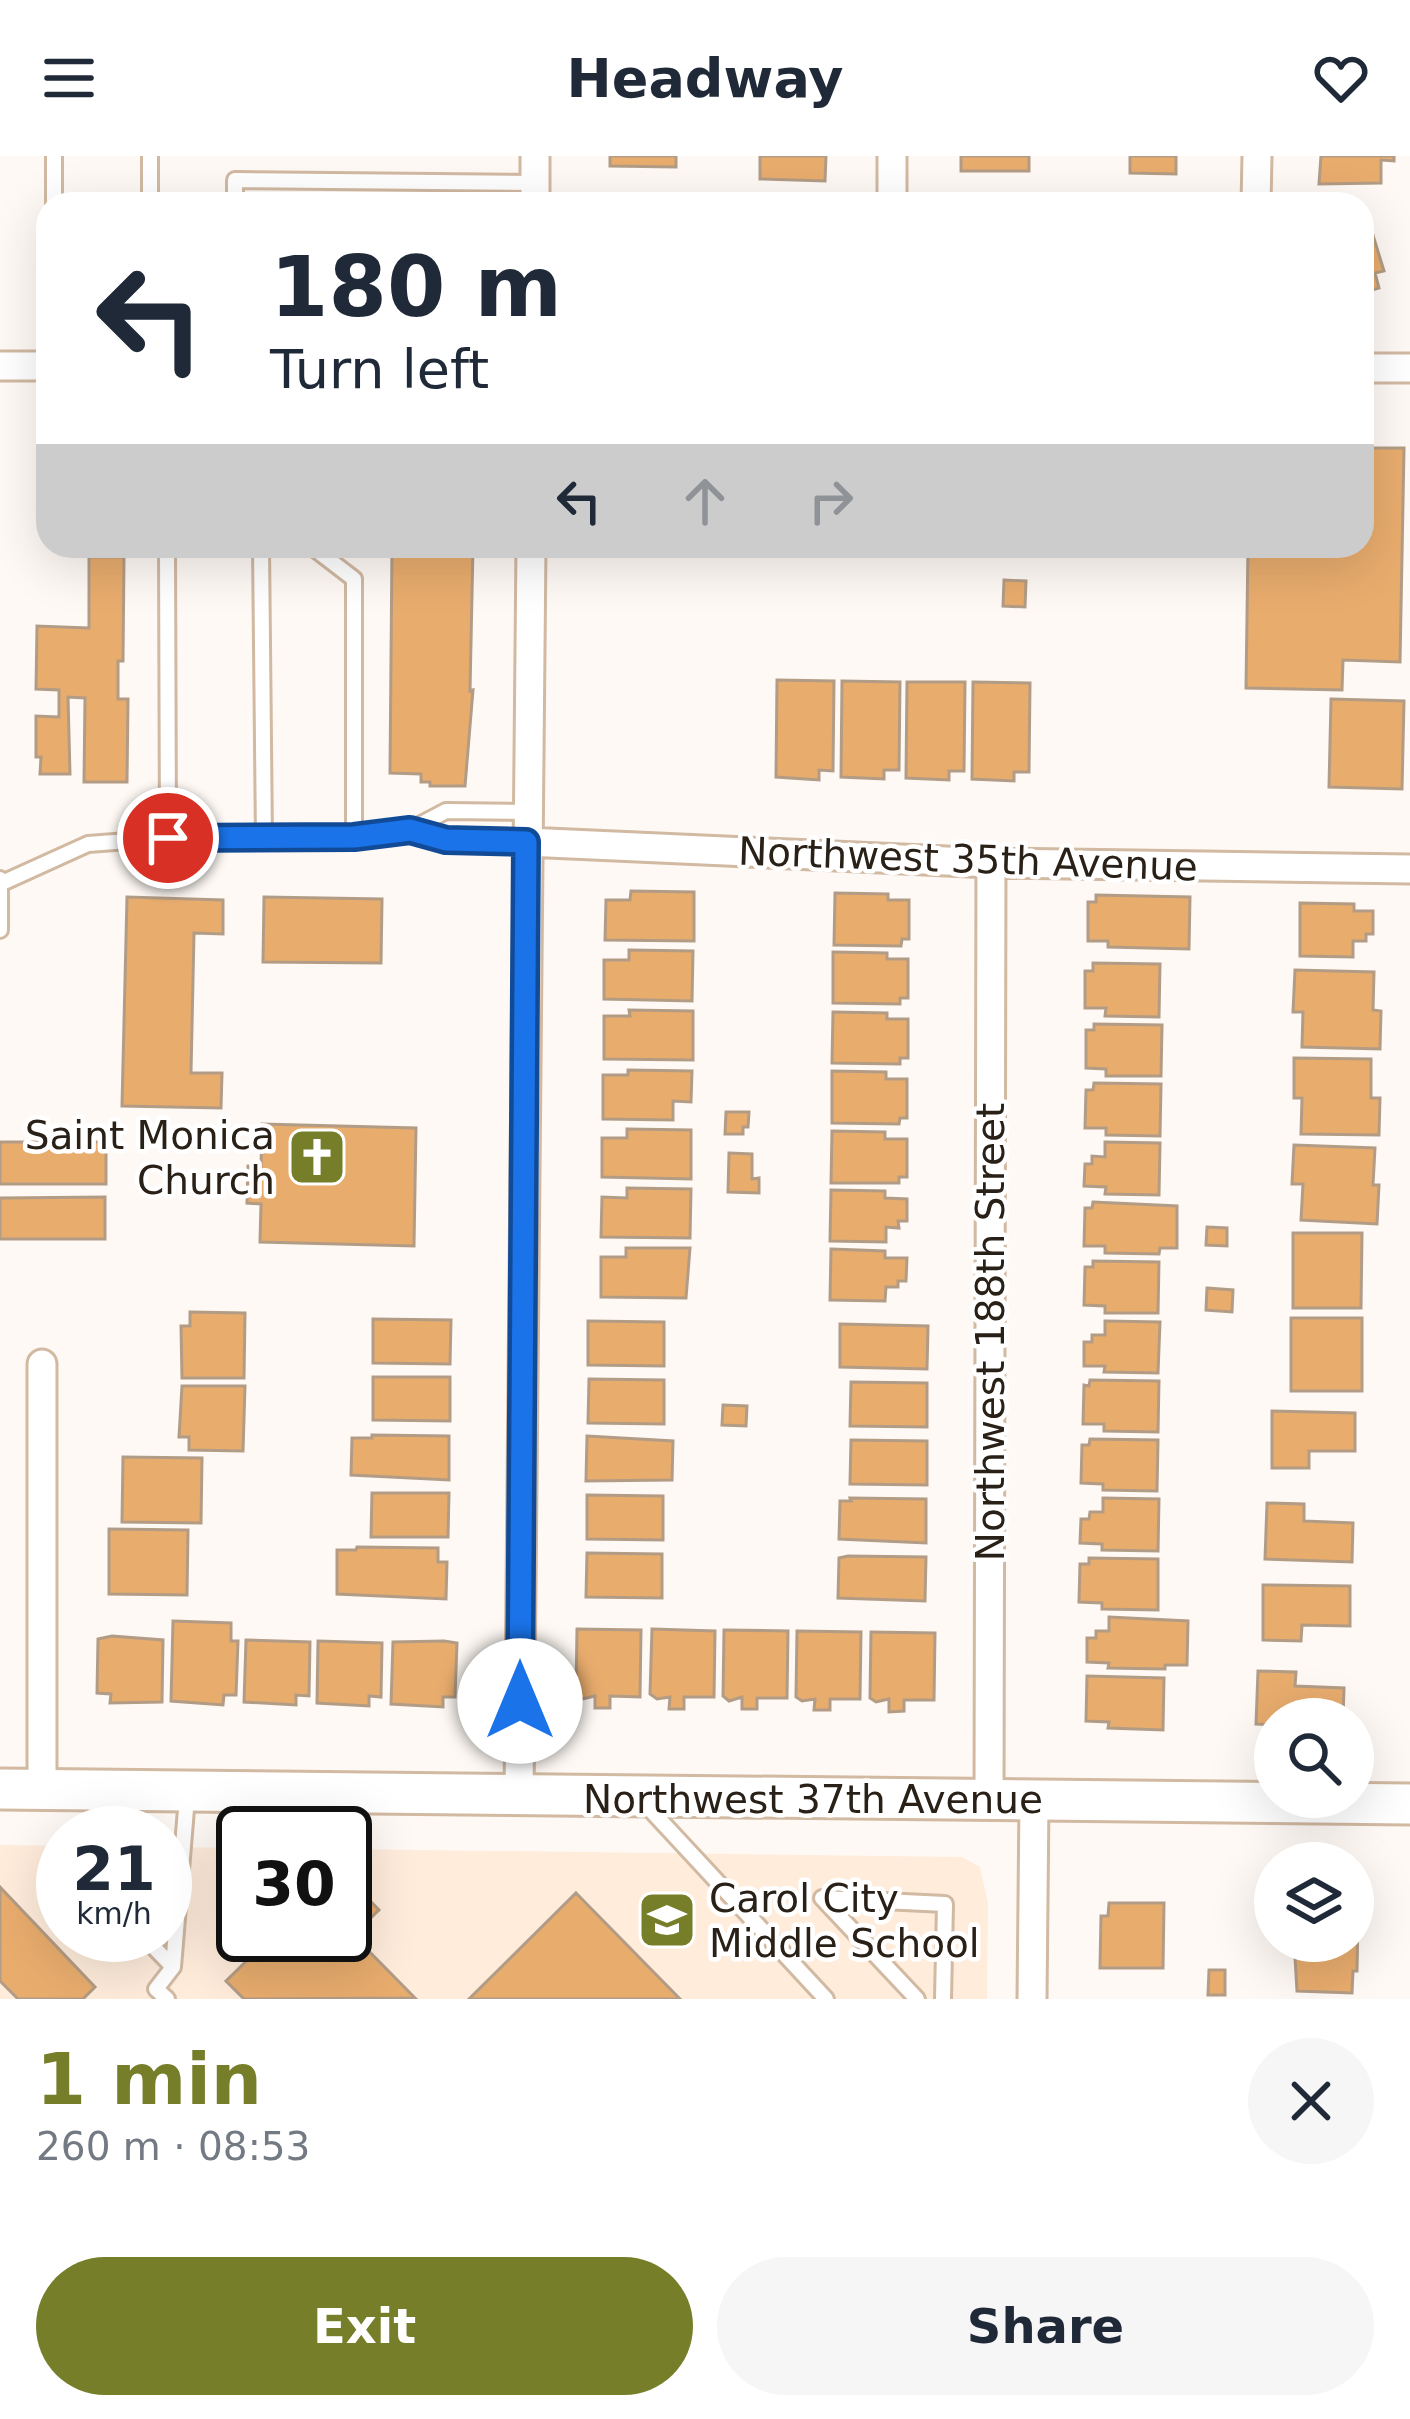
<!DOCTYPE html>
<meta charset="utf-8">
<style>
body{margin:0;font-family:"DejaVu Sans",sans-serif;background:#f6f6f7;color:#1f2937;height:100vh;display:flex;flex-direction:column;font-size:45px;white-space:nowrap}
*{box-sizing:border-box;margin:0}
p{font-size:39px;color:#747a83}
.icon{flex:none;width:66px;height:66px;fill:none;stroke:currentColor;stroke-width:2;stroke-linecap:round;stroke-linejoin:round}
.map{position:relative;height:1843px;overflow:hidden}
.side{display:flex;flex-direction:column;background:#fff;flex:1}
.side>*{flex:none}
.top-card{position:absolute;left:36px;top:36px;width:1338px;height:366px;border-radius:36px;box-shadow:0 12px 48px #0002;background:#fff;color:#1f2937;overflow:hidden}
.tools{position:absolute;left:1254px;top:1542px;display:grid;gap:24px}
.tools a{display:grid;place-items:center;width:120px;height:120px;border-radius:50%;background:#fff;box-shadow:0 12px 48px #0002;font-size:60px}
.speed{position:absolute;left:36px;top:1650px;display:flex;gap:24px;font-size:60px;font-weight:700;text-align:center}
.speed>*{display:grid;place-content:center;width:156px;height:156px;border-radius:50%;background:#fff;box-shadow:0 12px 48px #0002;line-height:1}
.speed small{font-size:30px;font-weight:400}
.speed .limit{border:6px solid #111;border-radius:18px;background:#fff;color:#111}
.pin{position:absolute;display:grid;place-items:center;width:102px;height:102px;color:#fff;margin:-51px;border:6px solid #fff;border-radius:50%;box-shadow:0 3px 12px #0007}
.me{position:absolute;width:132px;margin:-66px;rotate:0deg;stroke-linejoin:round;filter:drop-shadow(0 0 9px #0008)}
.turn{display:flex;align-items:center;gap:42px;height:252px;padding:0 36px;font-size:54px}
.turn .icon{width:156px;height:156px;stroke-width:2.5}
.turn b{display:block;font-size:84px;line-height:102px}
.lanes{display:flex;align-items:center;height:114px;padding:0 36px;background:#0003;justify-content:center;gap:60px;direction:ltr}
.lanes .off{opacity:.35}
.round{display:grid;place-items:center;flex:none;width:126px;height:126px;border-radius:63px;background:#f6f6f7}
.head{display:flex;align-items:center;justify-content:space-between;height:204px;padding:0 36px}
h1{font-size:72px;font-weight:700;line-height:90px;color:#767e29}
.cta{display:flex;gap:24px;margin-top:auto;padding:24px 36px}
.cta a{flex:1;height:138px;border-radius:72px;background:#767e29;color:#fff;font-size:48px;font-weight:700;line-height:138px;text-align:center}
.cta a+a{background:#f6f6f7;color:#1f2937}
header{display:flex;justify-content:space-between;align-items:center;height:156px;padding:0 36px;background:#fff;font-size:54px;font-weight:700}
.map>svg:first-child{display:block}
.education{fill:#ffecdb}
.building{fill:#e8ac6d;stroke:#b39c85;stroke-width:3}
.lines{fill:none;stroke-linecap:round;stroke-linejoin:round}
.lane-casing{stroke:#d1b9a2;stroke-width:20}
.street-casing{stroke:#d1b9a2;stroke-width:33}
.secondary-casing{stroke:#d1b9a2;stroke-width:45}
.lane{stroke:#fff;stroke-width:14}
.street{stroke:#fff;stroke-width:27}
.secondary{stroke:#fff;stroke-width:39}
.route-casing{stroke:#114b97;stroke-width:30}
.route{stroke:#1a73e8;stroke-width:21}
.labels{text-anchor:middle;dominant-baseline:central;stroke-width:9;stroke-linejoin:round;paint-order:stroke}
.street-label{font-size:39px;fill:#292017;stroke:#fff}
.poi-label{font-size:39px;fill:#292017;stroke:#fff;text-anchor:end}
</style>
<header><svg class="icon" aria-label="menu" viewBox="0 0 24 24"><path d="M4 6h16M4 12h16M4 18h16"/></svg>Headway<svg class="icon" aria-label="heart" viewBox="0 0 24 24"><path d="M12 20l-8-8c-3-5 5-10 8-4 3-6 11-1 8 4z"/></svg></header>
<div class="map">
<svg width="1410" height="1843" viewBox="0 0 1410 1843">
<rect width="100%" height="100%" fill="#fef9f4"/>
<!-- education -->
<path class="education" d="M0,1689L63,1690V1779H165V1691L243,1692V1779H345V1693L962,1701L980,1711L988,1748L987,1843H0Z"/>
<!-- building -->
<path class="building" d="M610,0H676V11L610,10Z
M760,0H826L825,25L760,23Z
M961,0H1029V15H961Z
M1130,0H1176V18L1130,17Z
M1321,0H1394V5L1381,4V27L1319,28Z
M1364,69L1366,77L1372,76L1384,115L1375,117L1379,132L1362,137Z
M1362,292H1404L1400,506L1343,504L1342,534L1246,532L1248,390H1362Z
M392,390H473L470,535L473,534L465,630H430V626H421V618L390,617Z
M89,401H124L123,505H118V543H128L127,626H84L85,542L68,541L70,618H40L41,601H36V560L59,561V534L36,533L37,470L89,472Z
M1004,424L1026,425L1025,451L1003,450Z
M777,524L834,525L833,615L819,614V624L776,621Z
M842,525L900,526L899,614H884V623L841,621Z
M907,526H965L964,615H949V624L906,622Z
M973,526L1030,527L1029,616H1014V625L972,623Z
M1331,543L1404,545L1402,633L1329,631Z
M631,735L694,736V785L605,784L606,744H630Z
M835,737L888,738V744H909V783H902L901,790L834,789Z
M1096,739L1190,741L1189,793L1108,791V785H1088V746H1096Z
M127,741L223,744V778L194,777L191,917H222L221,952L122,950Z
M264,741L382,743L381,807L263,806Z
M1300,747L1354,748V755H1373V778H1366V785H1353V801L1300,800Z
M629,794L693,795L692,845L604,843V804H629Z
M833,796L887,797V803H908V842H900V848L833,847Z
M1093,807L1160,808L1159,861L1105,860L1106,852H1085V815H1093Z
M1295,814L1374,816L1373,854L1381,855L1380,893L1302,891L1303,856H1293Z
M629,854L693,855V904L604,903V860H630Z
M833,856L887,857V863H908V902H900V908L832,907Z
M1094,868L1162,869L1161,920H1106V913L1086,912V874H1094Z
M1294,902L1371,903V942H1380L1379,979L1301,978L1302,942H1294Z
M628,914L692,915L691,946L673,945V964L603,963V919H628Z
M832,915L886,916V923H907V962H900L899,968L832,967Z
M1094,927L1161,928L1160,980L1106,979V972H1085L1086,934H1093Z
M726,956H749L748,971H743V978H725Z
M262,968L416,972L414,1090L260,1086L261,1048L247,1047L248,1010L261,1011Z
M627,973L691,974V1023L602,1021V982H627Z
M832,975L885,976V983H907V1021H899V1027H831Z
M0,986H106V1028H0Z
M1105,986L1160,987L1159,1039L1105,1038L1106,1031L1084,1030L1085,1008H1092V1000L1105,1001Z
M1294,989L1375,992L1373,1029H1379L1377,1068L1301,1064L1303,1028H1292Z
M729,997L752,998V1023L759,1022V1037L728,1036Z
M627,1032L691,1033L690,1082L601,1081L602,1041L627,1042Z
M831,1034L885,1035V1042L907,1043V1065H898L899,1072L886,1071V1086L830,1085Z
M105,1041V1083H0V1042Z
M1093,1046L1177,1050V1092H1160L1159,1098L1105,1097V1090H1084L1085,1052H1092Z
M1207,1071L1227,1072V1090L1206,1089Z
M1293,1077H1362L1361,1152H1293Z
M626,1092H690L686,1142L601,1141V1101H626Z
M831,1093L885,1095V1102H907L906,1125H898V1131H886L885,1145L830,1144Z
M1093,1105L1159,1106L1158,1157H1105V1150L1084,1149L1085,1111H1093Z
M1207,1132L1233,1134L1232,1156L1206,1154Z
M190,1156L245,1157L244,1222H182L181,1170H190Z
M1291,1162H1362V1235H1291Z
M373,1163L451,1164L450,1208L373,1207Z
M588,1165L664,1166V1210L588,1209Z
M1105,1165L1160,1166L1158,1217L1104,1216L1105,1210H1084V1186H1092V1179H1105Z
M840,1168L928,1170L927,1213L840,1211Z
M373,1221H450V1265L373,1264Z
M589,1223L664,1224V1268L588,1267Z
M1090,1224L1159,1225L1158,1276L1104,1275V1268H1083L1084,1229L1089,1230Z
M851,1226L927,1227V1271L850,1270Z
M182,1230H245L243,1295L189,1294V1281H179Z
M723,1249L747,1250L746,1270L722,1269Z
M1272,1255L1355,1257V1295H1309V1312H1272Z
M372,1279L449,1280V1324L351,1319L352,1282H372Z
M587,1280L673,1285L672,1324L586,1325Z
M1090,1283L1158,1284L1157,1335L1103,1334V1328L1081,1327L1082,1289H1089Z
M851,1284L927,1285V1329L850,1328Z
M123,1301L202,1302L201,1367L122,1366Z
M372,1337H449L448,1381H371Z
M587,1339L663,1340V1384L587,1383Z
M850,1342L926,1343V1387L839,1383L840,1345H851Z
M1103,1342L1159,1343L1158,1395L1102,1394V1388L1080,1387L1081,1363H1089L1090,1356H1103Z
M1267,1347L1304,1348V1365L1353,1367L1352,1406L1265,1403Z
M109,1373L188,1374L187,1439L109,1438Z
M357,1391L438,1392V1406H447L446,1443L337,1438V1394H356Z
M587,1397L662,1398V1442L586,1441Z
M848,1400L926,1401L925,1445L838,1442L839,1402Z
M1089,1402L1158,1403V1454L1102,1453V1447L1079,1446L1080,1408H1089Z
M1263,1429L1350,1430V1470L1302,1469L1301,1485L1263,1484Z
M1109,1461L1188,1465L1187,1509H1165V1513L1108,1512L1109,1507L1087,1506V1482H1096V1475H1109Z
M173,1465L231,1467V1485H238L236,1539H224L223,1549L171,1545Z
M577,1473L641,1474L640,1541L610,1540V1552H595V1540L582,1543L576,1537Z
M652,1473L715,1475L714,1541H684V1553H669L670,1541L657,1543L650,1538Z
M724,1474L788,1475L787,1542H757V1553H742V1541L729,1545L723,1540Z
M797,1475L861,1476L860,1543H830V1554H814L815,1543L802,1545L796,1541Z
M871,1476L935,1477L934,1544H904V1555L889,1556V1543L876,1546L870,1542Z
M112,1480L163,1484L162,1546L110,1547L111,1538L97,1537L98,1483Z
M246,1484L310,1486L309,1540L296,1539V1549L244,1546Z
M318,1485L382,1487L381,1541L369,1540V1550L317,1547Z
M444,1485L457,1487L455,1541H443V1551L391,1548L393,1486Z
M1258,1515L1296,1516L1295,1530L1344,1532L1343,1563H1275V1569L1256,1568Z
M1087,1520L1164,1522L1163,1574L1108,1572L1109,1566L1086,1565Z
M345,1719L379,1754L353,1779L415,1842L244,1843L226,1825L268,1784L274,1789L284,1779H345Z
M0,1731L95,1831L83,1843H18L0,1825Z
M576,1737L680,1843H469Z
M1109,1747H1164L1163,1812H1100L1101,1760H1108Z
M1353,1763H1358L1357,1815H1353L1352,1837L1297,1835L1294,1785H1353Z
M1209,1814H1225V1839H1208Z"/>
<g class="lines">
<!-- lane casing -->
<g class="lane-casing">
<path id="lane" d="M54,48V0
M150,48V0
M235,48V24L535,27
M167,390L168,682
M261,390L264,684
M311,390L354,423V681
M410,674L446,684L526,686
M0,723V774
M0,728L88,688L168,682L354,681L410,674L446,655L527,656
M647,1650L826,1843
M142,1779L173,1811
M167,1843L156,1833L173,1811L187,1641
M917,1843L822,1742L945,1748L943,1843"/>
</g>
<!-- street casing -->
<g class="street-casing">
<path id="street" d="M535,48V0
M892,48V0
M1256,48L1257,0
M0,210H48
M1362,212H1410
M526,686L991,707L1410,713
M42,1634V1208
M519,1641L531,390
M989,1644L991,707
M1032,1843L1034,1645"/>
</g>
<!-- secondary casing -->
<g class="secondary-casing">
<path id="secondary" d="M0,1633L1410,1648"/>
</g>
<!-- lane -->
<use href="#lane" class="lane"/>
<!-- street -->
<use href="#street" class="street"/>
<!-- secondary -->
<use href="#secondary" class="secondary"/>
</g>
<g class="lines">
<!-- route casing -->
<g class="route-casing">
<path id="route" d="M168,682L354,681L410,674L446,684L526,686L520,1545"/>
</g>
<!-- route -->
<use href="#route" class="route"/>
</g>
<!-- icons -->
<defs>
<g id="church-square" transform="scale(3)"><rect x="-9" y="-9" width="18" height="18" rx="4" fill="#767e29" stroke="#fff"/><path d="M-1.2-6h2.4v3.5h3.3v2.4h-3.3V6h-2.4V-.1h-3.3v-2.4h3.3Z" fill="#fff"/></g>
<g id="school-square" transform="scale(3)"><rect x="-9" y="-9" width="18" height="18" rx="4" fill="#767e29" stroke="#fff"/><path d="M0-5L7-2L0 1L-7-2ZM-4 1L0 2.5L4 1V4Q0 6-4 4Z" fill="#fff"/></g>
</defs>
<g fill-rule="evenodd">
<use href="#church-square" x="317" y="1001"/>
<use href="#school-square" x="667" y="1764"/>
</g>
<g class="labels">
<!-- street labels -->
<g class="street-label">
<text transform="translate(968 703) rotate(2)">Northwest 35th Avenue</text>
<text transform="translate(990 1176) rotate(-90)">Northwest 188th Street</text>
<text x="813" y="1643">Northwest 37th Avenue</text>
</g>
<!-- poi labels -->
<g class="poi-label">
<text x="275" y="979">Saint Monica<tspan x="275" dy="45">Church</tspan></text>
<text x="709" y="1742" text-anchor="start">Carol City<tspan x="709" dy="45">Middle School</tspan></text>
</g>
</g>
</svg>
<div class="tools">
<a><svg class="icon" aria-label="search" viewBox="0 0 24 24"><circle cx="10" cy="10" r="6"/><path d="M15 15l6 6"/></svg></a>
<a><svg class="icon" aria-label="layers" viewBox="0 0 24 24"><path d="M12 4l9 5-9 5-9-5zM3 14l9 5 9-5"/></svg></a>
</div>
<div class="speed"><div>21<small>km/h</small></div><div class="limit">30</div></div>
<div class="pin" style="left:168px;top:682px;background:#d93025"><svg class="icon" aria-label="arrive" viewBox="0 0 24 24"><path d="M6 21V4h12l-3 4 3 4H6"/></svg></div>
<svg class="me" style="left:520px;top:1545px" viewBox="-20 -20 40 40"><circle r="19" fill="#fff"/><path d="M0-13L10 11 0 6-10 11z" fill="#1a73e8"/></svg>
<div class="top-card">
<div class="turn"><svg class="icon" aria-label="left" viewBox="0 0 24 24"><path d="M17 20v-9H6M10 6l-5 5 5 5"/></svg><div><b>180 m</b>Turn left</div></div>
<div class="lanes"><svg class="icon" aria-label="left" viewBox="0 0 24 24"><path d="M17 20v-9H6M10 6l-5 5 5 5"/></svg><svg class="icon off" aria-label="ahead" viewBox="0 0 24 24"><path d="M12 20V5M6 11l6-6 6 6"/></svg><svg class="icon off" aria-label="right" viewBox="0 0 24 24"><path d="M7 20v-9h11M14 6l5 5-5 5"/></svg></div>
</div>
</div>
<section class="side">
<div class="head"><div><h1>1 min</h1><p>260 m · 08:53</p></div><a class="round"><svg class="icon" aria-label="close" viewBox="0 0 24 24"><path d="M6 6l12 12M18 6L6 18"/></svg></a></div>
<div class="cta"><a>Exit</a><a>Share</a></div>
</section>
